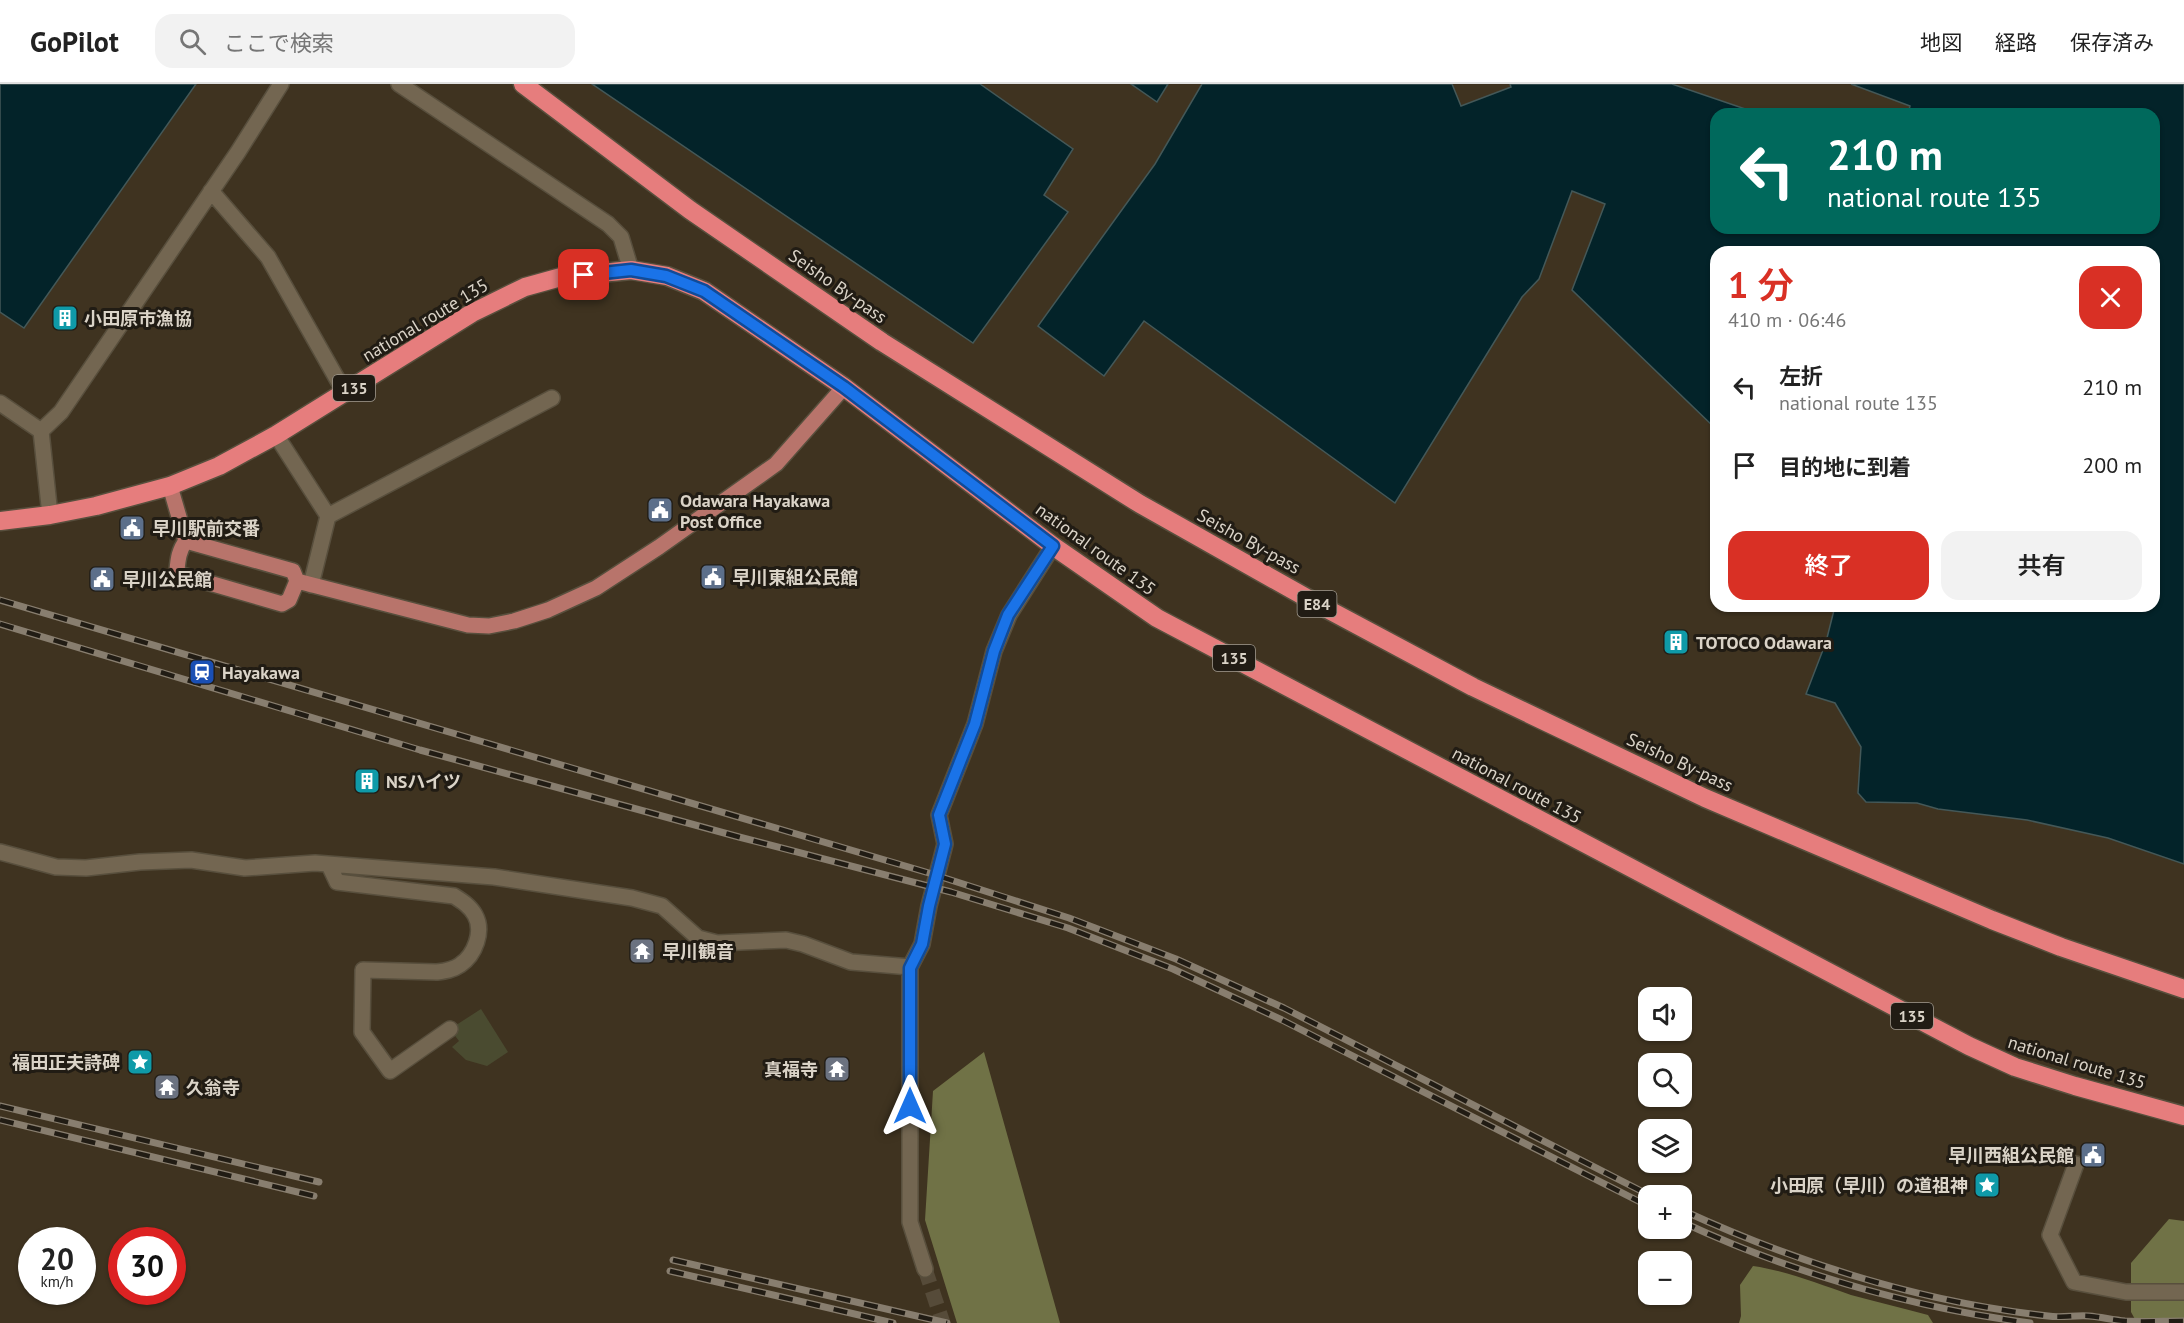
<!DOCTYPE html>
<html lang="ja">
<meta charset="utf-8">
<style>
body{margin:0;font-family:"PT Sans","Noto Sans JP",sans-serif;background:#f2f2f2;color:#222;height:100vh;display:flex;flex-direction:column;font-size:22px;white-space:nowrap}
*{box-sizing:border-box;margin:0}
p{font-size:20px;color:#767676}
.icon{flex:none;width:33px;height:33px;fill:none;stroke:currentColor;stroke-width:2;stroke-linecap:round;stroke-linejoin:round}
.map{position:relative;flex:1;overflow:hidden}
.drawer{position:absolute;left:1710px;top:162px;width:450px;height:366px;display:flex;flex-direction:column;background:#fff;border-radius:18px;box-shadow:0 2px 4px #0004}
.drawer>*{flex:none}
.guide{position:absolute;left:1710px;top:24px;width:450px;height:126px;border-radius:18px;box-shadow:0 2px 4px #0004;background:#00695c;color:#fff;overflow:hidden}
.fabs{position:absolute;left:1638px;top:903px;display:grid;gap:12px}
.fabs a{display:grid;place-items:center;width:54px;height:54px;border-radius:12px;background:#fff;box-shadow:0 2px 4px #0004;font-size:30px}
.speed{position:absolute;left:18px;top:1143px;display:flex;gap:12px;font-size:30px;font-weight:700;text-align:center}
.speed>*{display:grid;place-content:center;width:78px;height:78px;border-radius:50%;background:#fff;box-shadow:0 2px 4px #0004;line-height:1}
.speed small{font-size:15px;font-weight:400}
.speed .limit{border:9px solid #d22;background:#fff;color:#111}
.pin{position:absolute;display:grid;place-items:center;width:51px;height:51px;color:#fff;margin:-26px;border-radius:12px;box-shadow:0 3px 9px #0006}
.me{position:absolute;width:66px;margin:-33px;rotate:0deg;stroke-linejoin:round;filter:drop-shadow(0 0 4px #0008)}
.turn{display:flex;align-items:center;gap:21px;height:126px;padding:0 18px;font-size:27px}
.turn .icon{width:78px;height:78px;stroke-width:2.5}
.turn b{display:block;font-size:42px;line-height:51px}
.round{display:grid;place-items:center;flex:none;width:63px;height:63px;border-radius:18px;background:#f2f2f2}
.overview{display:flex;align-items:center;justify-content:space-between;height:102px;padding:0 18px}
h1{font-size:36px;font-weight:600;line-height:45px;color:#d93025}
.action{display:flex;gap:12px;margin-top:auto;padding:12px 18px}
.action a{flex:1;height:69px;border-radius:18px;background:#d93025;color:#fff;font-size:24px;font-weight:600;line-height:69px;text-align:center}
.action a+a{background:#f2f2f2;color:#222}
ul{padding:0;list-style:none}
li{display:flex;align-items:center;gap:18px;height:78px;padding:0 18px}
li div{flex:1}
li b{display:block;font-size:22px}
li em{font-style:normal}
header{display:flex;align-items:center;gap:36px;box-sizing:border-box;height:84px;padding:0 30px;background:#fff;border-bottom:2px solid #e0e0e0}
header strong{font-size:28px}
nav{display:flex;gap:33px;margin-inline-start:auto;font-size:21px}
.search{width:420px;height:54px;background:#f2f2f2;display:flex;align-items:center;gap:15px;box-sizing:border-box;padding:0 21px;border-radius:18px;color:#767676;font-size:22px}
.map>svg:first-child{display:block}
.green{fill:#4a4b30}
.forest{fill:#707246}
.water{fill:#032329;stroke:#445858;stroke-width:1.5}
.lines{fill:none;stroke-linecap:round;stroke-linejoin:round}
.minor-tunnel{stroke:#564b39;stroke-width:15;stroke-dasharray:15 8;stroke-linecap:butt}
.minor-casing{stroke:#584f3d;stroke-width:18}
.major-casing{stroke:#584f3d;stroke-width:18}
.highway-casing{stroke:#584f3d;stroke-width:21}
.minor{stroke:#736651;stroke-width:15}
.major{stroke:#b8746b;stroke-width:15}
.highway{stroke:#e67d7d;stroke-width:18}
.rail-casing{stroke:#887e6f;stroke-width:7}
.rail{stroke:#211c14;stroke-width:4.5;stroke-dasharray:14;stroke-linecap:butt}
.route-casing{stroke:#114b97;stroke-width:15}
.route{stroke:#1a73e8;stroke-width:10}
.labels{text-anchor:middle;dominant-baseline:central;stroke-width:6;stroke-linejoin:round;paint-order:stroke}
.shield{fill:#211c14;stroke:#a29c91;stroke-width:1.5}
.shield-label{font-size:16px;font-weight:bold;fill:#dad3c7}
.street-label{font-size:18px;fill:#dad3c7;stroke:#211c14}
.poi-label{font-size:18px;font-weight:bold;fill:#dad3c7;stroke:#211c14;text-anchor:start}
</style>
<header>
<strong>GoPilot</strong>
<div class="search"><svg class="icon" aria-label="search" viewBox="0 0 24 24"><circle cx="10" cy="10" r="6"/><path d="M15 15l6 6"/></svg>ここで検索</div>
<nav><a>地図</a><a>経路</a><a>保存済み</a></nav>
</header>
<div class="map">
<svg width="2184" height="1239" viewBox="0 0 2184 1239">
<rect width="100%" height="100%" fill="#3f3320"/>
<!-- green -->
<path class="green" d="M481,925L508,968L487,982L466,976L452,963L459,957L450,945Z"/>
<!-- forest -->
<path class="forest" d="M984,968L1060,1239H957L925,1136L933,1007Z
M2169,1135L2184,1137V1239H2137L2131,1228V1179Z
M1753,1182C1787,1187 1819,1200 1851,1211C1876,1218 1903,1224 1928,1231L1933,1239H1739L1741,1232L1740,1201Z"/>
<!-- water -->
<path class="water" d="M0,0H196L24,244L0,228Z
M592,0H980L1073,65L1044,111L1068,128L973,259Z
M1131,0H1168L1157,18Z
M1202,0H1452L1461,22L1511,3L1510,0H1672L1760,30H1716V144H2154V30H1908L1910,22L1851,0H2184V780L2108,754L2027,736L1938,725L1917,719L1866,718L1858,709L1861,663L1835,619L1806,610L1826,558L1835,522H2154V168H1716V345L1572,206L1605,120L1572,107L1539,195L1522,213L1395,419L1144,237L1104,292L1038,242L1155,80Z"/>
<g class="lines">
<!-- minor-tunnel -->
<path class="minor-tunnel" d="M925,1185L943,1239"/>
<!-- minor casing -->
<g class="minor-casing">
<path id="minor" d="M399,0L608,140L621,153L631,186
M211,107L268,173L345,309
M0,319L41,347L50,431
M41,347L61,328L238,68L281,0
M276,351L328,432L552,314
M311,501L328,432
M0,768L56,783L86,784L140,778L191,776L245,784L315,779L494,793L632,814L662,822L698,854L717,859L786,856L803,860L851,878L910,883
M329,781L337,798L454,812C462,817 470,822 475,831C484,847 475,871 460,881C453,886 445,887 437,888L363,886L362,948L390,987L450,945
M2076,1080L2050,1151L2074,1198L2126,1208H2184
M925,1185L910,1138V883L922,860L929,822L945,760L939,731L975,640L994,567L1009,531L1053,462"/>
</g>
<!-- major casing -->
<g class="major-casing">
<path id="major" d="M170,402L186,457
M186,457L293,487L297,497L289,516L282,520L182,491L177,486C178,475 179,466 186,457Z
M297,497L468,541L489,542L514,537L548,526L596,504L659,463L776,380L844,303"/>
</g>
<!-- highway casing -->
<g class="highway-casing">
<path id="highway" d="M523,0L690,126L882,258L1140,420L1314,518L1473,603L1705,714L1992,836L2061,863L2184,905
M0,437L50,431L96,422L170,402L219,382L276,351L472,229L525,203L561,193L631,186L667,192L704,207L844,303L1053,462L1157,534L1969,962L2015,983L2075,1002L2184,1032"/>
</g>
<!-- minor -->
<use href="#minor" class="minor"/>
<!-- major -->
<use href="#major" class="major"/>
<!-- highway -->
<use href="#highway" class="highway"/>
<!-- rail casing -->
<g class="rail-casing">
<path id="rail" d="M0,516L929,789L1069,834L1176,875L1284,924L1651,1112
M0,540L420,666L739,753L951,808L1068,844L1173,885L1282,936L1648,1122
M0,1022L319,1098
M0,1036L314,1112
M1682,1126C1797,1179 1920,1218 2048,1232C2061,1234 2075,1231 2089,1232C2101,1233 2113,1236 2125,1237C2144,1238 2164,1237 2184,1237
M1682,1138C1792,1189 1909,1223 2030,1239
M673,1176L947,1239
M670,1187L893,1239"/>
</g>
<!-- rail -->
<use href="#rail" class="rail"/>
</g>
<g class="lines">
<!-- route casing -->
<g class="route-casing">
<path id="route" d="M584,191L631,186L666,192L704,207L844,303L1053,462L1008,531L994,567L975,640L939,731L945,760L929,822L922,860L910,884V1022"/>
</g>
<!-- route -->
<use href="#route" class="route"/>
</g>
<!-- icons -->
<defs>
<g id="building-square" transform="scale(1.35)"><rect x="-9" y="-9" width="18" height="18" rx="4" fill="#0f9aa8" stroke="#211c14"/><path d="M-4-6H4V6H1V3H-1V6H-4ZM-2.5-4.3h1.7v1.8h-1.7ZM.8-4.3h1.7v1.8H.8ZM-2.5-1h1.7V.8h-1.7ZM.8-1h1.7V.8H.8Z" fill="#fff"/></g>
<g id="civic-square" transform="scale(1.35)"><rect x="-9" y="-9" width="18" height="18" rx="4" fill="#5c6f8a" stroke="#211c14"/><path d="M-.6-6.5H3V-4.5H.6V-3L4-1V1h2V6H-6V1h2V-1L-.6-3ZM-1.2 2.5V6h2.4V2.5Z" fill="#fff"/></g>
<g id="station-square" transform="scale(1.35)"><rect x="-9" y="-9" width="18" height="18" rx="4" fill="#1a4fb4" stroke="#211c14"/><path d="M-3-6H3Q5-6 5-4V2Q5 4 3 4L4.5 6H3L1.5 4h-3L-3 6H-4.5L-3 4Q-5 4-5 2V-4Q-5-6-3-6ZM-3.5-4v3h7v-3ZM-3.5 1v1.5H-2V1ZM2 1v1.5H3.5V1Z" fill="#fff"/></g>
<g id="temple-square" transform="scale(1.35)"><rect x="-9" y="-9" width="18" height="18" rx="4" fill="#6b7280" stroke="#211c14"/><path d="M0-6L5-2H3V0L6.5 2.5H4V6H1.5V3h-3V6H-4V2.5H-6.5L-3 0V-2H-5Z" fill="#fff"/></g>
<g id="sight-square" transform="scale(1.35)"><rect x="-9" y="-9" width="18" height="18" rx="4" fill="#0f9aa8" stroke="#211c14"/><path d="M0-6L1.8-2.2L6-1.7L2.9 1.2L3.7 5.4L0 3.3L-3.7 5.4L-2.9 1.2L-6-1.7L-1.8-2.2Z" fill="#fff"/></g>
</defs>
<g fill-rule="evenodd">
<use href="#building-square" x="65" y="234"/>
<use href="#civic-square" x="660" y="426"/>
<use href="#civic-square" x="132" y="444"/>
<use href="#civic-square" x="713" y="493"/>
<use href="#civic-square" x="102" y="495"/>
<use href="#building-square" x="1676" y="558"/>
<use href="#station-square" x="202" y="588"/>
<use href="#building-square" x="367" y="697"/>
<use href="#temple-square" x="642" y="867"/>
<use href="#sight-square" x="140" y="978"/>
<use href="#temple-square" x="837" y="985"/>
<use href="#temple-square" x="167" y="1003"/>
<use href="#civic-square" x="2093" y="1071"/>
<use href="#sight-square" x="1987" y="1101"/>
</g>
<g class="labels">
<!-- shield labels -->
<g class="shield">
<rect x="333" y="291" width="42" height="26" rx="4.5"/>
<rect x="1297.5" y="507" width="39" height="26" rx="4.5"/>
<rect x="1213" y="561" width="42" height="26" rx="4.5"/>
<rect x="1891" y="919" width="42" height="26" rx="4.5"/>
</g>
<g class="shield-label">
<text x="354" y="304">135</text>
<text x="1317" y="520">E84</text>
<text x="1234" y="574">135</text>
<text x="1912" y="932">135</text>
</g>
<!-- street labels -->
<g class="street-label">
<text transform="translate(838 202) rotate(35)">Seisho By-pass</text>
<text transform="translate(425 236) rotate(-31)">national route 135</text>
<text transform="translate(1249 457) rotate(29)">Seisho By-pass</text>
<text transform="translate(1096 465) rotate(36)">national route 135</text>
<text transform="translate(1680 678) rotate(25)">Seisho By-pass</text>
<text transform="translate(1517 701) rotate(28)">national route 135</text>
<text transform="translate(2077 978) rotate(17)">national route 135</text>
</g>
<!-- poi labels -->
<g class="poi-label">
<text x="84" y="234">小田原市漁協</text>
<text x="680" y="416">Odawara Hayakawa<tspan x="680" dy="21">Post Office</tspan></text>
<text x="152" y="444">早川駅前交番</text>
<text x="732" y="493">早川東組公民館</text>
<text x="122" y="495">早川公民館</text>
<text x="1696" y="558">TOTOCO Odawara</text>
<text x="222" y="588">Hayakawa</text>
<text x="386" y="697">NSハイツ</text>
<text x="662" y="867">早川観音</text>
<text x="120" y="978" text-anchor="end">福田正夫詩碑</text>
<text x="818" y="985" text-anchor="end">真福寺</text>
<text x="186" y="1003">久翁寺</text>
<text x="2074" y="1071" text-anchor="end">早川西組公民館</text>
<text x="1968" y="1101" text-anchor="end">小田原（早川）の道祖神</text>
</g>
</g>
</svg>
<div class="fabs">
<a><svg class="icon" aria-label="sound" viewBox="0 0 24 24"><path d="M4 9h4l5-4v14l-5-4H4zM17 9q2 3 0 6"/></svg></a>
<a><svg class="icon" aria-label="search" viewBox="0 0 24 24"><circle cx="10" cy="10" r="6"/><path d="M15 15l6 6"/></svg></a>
<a><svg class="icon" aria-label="layers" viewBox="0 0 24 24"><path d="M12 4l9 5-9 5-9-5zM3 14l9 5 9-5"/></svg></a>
<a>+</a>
<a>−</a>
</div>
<div class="speed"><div>20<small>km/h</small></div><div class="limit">30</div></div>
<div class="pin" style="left:584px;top:191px;background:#d93025"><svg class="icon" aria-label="arrive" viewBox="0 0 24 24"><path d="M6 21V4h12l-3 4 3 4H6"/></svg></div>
<svg class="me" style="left:910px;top:1022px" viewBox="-20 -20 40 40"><path d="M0-17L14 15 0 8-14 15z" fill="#1a73e8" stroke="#fff" stroke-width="4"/></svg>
<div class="guide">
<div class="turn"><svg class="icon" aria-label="left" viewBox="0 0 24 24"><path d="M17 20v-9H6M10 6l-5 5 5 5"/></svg><div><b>210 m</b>national route 135</div></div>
</div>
<section class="drawer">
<div class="overview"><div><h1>1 分</h1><p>410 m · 06:46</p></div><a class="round" style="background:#d93025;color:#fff"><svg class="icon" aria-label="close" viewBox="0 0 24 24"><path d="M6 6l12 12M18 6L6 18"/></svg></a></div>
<ul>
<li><svg class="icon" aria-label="left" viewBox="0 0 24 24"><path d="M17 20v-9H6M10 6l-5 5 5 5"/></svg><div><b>左折</b><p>national route 135</p></div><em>210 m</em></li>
<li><svg class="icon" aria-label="arrive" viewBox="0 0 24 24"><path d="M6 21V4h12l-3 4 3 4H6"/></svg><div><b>目的地に到着</b></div><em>200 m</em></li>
</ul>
<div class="action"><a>終了</a><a>共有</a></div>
</section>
</div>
